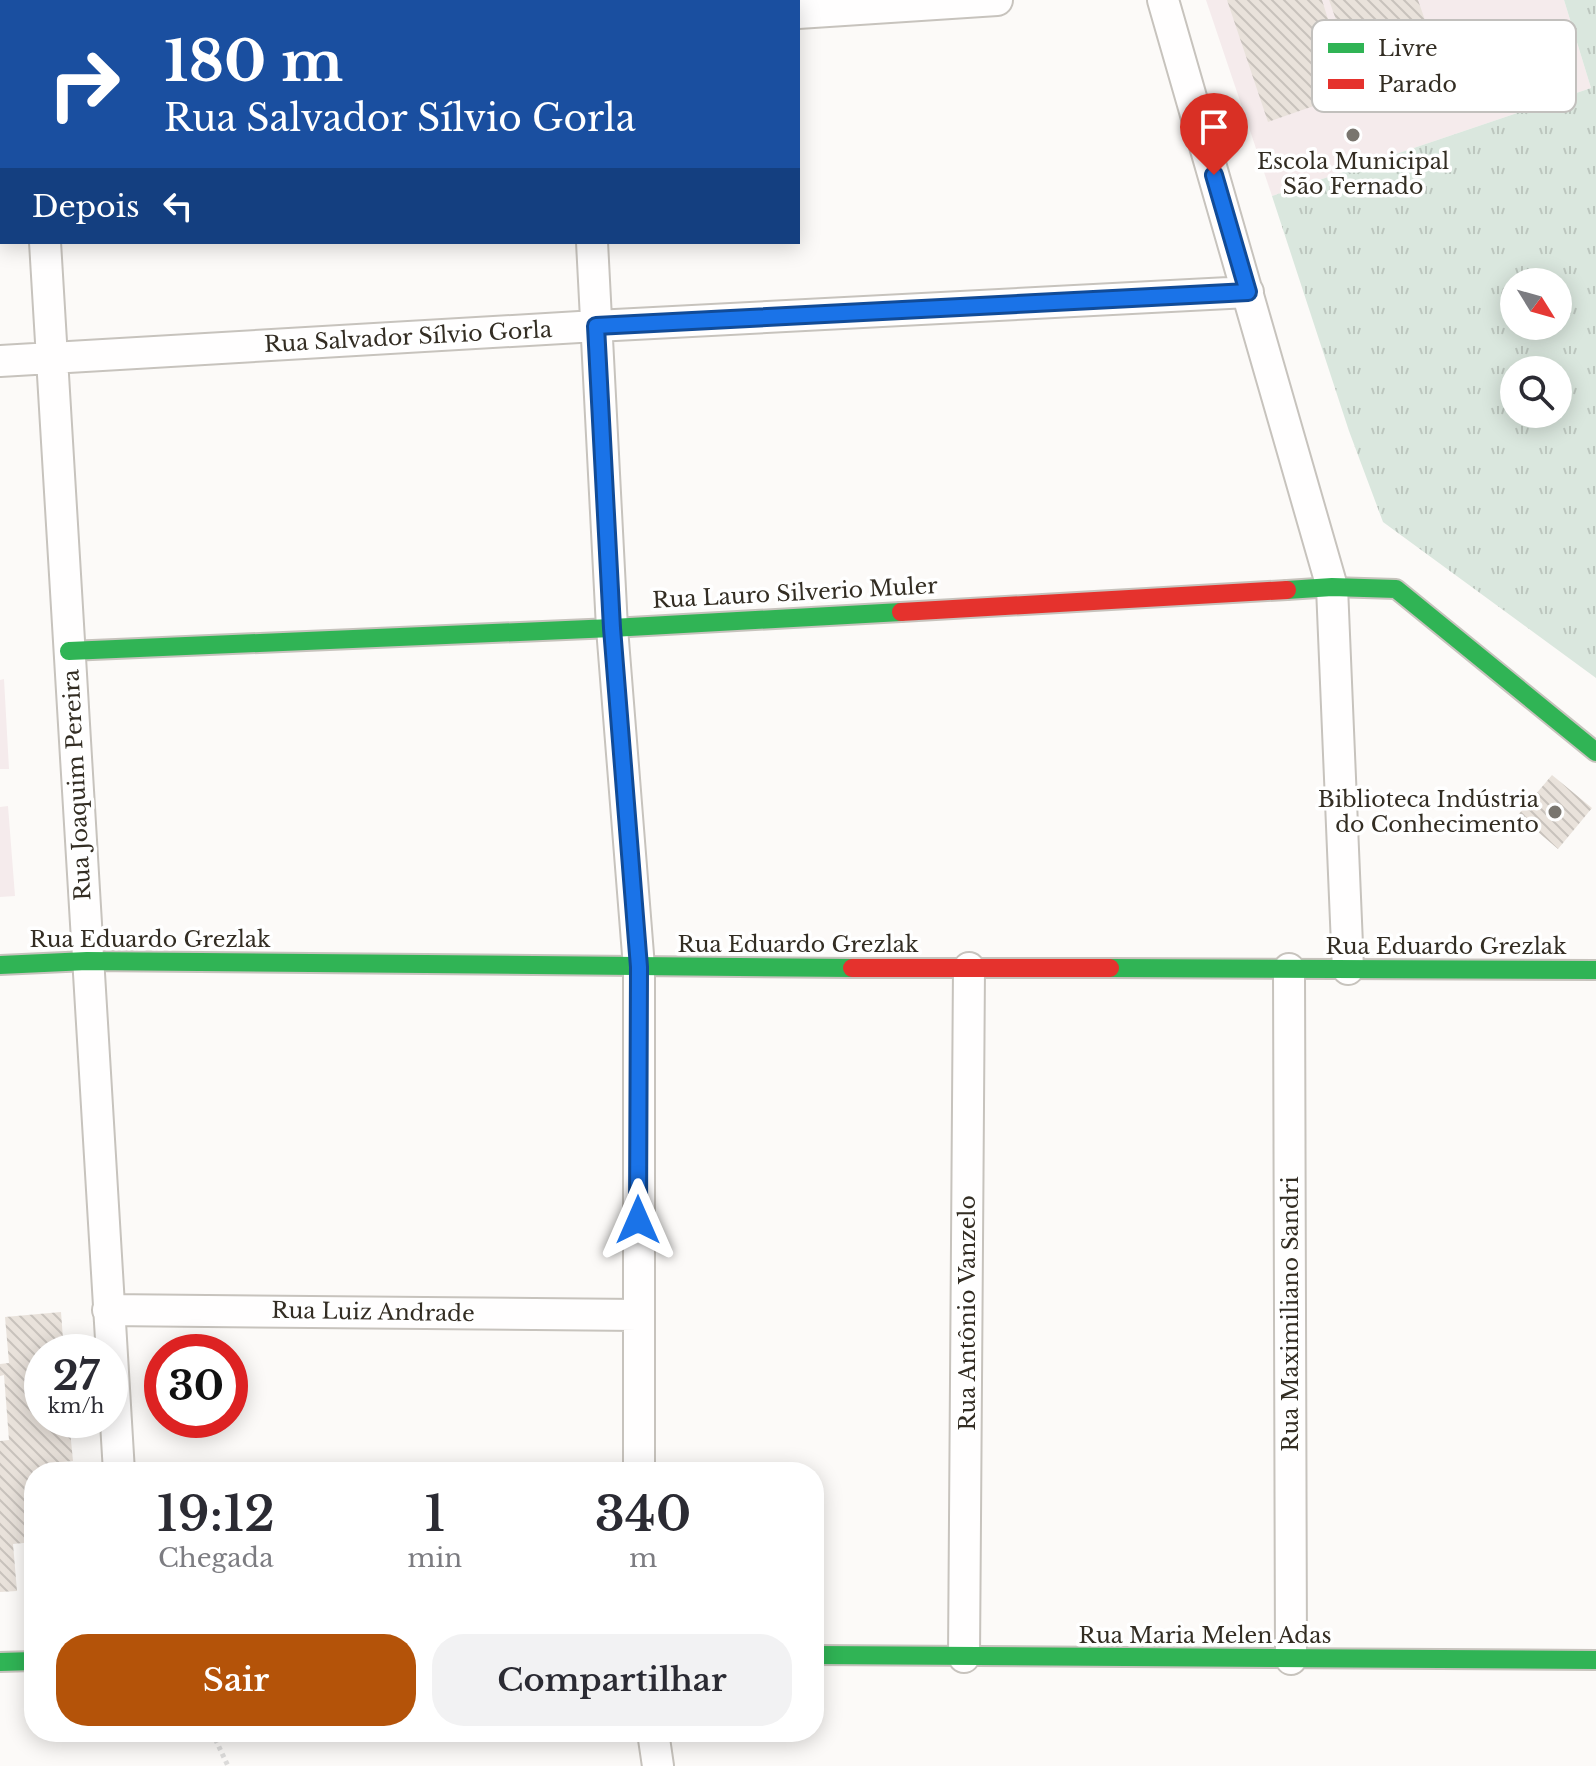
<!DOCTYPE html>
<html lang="pt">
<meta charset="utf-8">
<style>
body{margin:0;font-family:"Libre Baskerville",serif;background:#f2f2f3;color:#2b2b33;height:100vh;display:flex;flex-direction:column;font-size:30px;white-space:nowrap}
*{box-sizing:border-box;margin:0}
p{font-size:26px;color:#7c7c81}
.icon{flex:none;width:44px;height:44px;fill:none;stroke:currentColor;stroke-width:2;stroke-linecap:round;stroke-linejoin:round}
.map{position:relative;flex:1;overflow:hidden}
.details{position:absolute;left:24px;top:1462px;width:800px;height:280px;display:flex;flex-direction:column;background:#fff;border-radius:32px;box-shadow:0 4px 20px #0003}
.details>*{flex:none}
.guide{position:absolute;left:0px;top:0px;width:800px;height:244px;box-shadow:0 4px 20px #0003;background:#1a4fa0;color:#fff;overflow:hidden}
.needle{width:52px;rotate:127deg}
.fabs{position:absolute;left:1500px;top:268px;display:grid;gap:16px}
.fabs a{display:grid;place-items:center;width:72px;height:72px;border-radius:50%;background:#fff;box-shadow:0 4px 20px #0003;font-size:40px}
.speed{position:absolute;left:24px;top:1334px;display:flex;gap:16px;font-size:40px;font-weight:700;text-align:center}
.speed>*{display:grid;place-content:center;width:104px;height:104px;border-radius:50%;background:#fff;box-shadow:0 4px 20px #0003;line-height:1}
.speed small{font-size:20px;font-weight:400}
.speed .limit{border:12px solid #d22;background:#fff;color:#111}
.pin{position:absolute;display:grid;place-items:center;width:68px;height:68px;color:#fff;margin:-82px -34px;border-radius:50% 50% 50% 0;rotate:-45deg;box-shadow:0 0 8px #0007}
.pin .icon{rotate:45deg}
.me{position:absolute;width:88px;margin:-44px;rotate:0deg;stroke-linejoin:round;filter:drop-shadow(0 0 6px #0008)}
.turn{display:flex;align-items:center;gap:28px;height:168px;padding:0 32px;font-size:36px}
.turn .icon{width:104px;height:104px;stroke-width:2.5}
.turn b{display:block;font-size:56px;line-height:68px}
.then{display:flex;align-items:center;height:76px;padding:0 32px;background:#0003;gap:16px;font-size:30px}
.eta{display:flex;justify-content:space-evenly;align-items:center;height:136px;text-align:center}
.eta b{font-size:48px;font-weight:600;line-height:56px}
.action{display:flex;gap:16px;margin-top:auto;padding:16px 32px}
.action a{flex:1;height:92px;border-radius:32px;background:#b45309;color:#fff;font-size:32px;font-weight:600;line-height:92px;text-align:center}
.action a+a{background:#f2f2f3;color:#2b2b33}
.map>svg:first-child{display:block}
.education{fill:#f5ebec}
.grass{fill:url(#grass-tufts);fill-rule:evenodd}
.building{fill:url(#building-back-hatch)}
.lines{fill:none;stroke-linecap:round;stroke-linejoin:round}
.street-casing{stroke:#c7c3bd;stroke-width:34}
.fast-casing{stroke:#c7c3bd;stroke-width:22}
.jam-casing{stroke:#c7c3bd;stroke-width:22}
.path{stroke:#dddcdb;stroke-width:5;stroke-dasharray:4 4;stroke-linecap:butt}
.street{stroke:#fffefe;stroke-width:30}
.fast{stroke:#30b455;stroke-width:18}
.jam{stroke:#e5322d;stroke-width:18}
.route-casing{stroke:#114b97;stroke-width:20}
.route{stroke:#1a73e8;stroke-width:14}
.poi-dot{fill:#79756e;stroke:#fff;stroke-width:3}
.labels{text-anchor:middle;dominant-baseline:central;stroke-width:7;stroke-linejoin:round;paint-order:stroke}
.poi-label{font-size:22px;fill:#332d23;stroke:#fff}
.street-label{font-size:22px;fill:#332d23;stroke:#fff}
.key{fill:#fff;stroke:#c2c0bd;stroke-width:2}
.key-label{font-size:22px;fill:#332d23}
</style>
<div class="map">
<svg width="1596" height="1766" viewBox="0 0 1596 1766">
<defs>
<pattern id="grass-tufts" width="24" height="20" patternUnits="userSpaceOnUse" patternTransform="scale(2)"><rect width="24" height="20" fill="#dae7de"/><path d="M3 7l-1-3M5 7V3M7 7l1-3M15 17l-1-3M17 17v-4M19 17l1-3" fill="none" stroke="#bcc6be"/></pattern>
<pattern id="building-back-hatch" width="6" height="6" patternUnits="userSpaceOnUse" patternTransform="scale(2)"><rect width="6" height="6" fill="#e9e2db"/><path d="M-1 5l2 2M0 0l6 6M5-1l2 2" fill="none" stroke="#c8c2bc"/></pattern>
</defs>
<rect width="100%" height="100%" fill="#fcfaf8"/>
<!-- education -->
<path class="education" d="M1206,0H1564L1591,88L1272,196Z
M4,679L9,769H0V680Z
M8,806L15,896L0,897V807Z"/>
<!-- grass -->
<path class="grass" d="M1564,0H1596V678L1383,522L1349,431L1272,196L1591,88ZM1514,282H1558V326H1514ZM1514,370H1558V414H1514Z"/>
<!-- building -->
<path class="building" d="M1227,0H1322L1351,93L1268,122Z
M1329,0H1418L1427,26L1348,54Z
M1552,775L1592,808L1558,849L1518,815Z
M61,1312L64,1352H42V1420H69L73,1461L61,1462V1465L78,1463L79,1472H34V1542L13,1544L17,1591L0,1592V1441L9,1440L4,1375L0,1376V1364L9,1363L5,1317Z"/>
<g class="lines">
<!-- street casing -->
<g class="street-casing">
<path id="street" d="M28,0V2
M580,0V2
M1163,0L1332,587L1348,969
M798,13L997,0
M0,157H2
M45,242L119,1472
M592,242L612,628L639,967V1472
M0,361L596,326L1248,292
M1289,969L1291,1659
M108,1310L638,1315
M964,1657L969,968
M653,1732L658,1766"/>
</g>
<!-- fast casing -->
<g class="fast-casing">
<path id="fast" d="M1287,590L1332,587L1396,589L1596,752
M69,651L612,628L901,612
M0,965L87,961L852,968
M1110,968L1596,970
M814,1655L1596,1660
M0,1662L34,1661"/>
</g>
<!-- jam casing -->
<g class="jam-casing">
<path id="jam" d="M901,612L1287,590
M852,968H1110"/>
</g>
<!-- path -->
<path class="path" d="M212,1732L228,1766"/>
<!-- street -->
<use href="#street" class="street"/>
<!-- fast -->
<use href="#fast" class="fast"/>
<!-- jam -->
<use href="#jam" class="jam"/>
</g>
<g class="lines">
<!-- route casing -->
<g class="route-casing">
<path id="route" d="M638,1220L639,967L612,628L596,326L1248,292L1214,175"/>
</g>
<!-- route -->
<use href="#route" class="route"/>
</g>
<!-- markers -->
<g class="poi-dot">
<circle cx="1353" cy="135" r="8"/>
<circle cx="1555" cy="812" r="8"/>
</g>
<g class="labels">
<!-- poi labels -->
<g class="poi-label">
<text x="1353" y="161">Escola Municipal<tspan x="1353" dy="25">São Fernado</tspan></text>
<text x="1539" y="799" text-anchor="end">Biblioteca Indústria<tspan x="1539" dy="25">do Conhecimento</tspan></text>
</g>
<!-- street labels -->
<g class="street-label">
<text transform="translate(408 337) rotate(-3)">Rua Salvador Sílvio Gorla</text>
<text transform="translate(795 593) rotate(-3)">Rua Lauro Silverio Muler</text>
<text transform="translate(77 785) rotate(-93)">Rua Joaquim Pereira</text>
<text x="150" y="939">Rua Eduardo Grezlak</text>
<text x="798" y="944">Rua Eduardo Grezlak</text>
<text x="1446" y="946">Rua Eduardo Grezlak</text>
<text transform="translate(373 1312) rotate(1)">Rua Luiz Andrade</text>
<text transform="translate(967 1313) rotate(-90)">Rua Antônio Vanzelo</text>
<text transform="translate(1290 1314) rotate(-90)">Rua Maximiliano Sandri</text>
<text x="1205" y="1635">Rua Maria Melen Adas</text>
</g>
</g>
<!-- legend -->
<rect x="1312" y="20" width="264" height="92" rx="12" class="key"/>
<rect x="1328" y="43" width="36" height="10" fill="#30b455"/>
<rect x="1328" y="79" width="36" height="10" fill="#e5322d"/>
<g class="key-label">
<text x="1378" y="56">Livre</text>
<text x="1378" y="92">Parado</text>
</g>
</svg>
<div class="fabs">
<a><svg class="needle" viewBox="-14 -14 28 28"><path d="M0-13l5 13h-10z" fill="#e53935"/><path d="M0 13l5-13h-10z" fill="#7c7c81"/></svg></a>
<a><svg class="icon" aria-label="search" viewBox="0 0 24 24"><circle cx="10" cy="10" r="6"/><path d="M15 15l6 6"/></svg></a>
</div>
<div class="speed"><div>27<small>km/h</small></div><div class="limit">30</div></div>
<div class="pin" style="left:1214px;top:175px;background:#d93025"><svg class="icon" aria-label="arrive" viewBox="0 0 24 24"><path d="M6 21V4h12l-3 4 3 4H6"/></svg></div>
<svg class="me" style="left:638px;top:1220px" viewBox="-20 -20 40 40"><path d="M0-17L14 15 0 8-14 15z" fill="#1a73e8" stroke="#fff" stroke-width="4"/></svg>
<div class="guide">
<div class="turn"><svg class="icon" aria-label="right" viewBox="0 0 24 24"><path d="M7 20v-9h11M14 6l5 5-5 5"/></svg><div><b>180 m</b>Rua Salvador Sílvio Gorla</div></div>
<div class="then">Depois<svg class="icon" aria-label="left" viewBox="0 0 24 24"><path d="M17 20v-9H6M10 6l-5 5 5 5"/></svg></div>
</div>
<section class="details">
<div class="eta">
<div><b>19:12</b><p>Chegada</p></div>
<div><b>1</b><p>min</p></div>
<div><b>340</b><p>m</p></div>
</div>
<div class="action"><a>Sair</a><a>Compartilhar</a></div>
</section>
</div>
